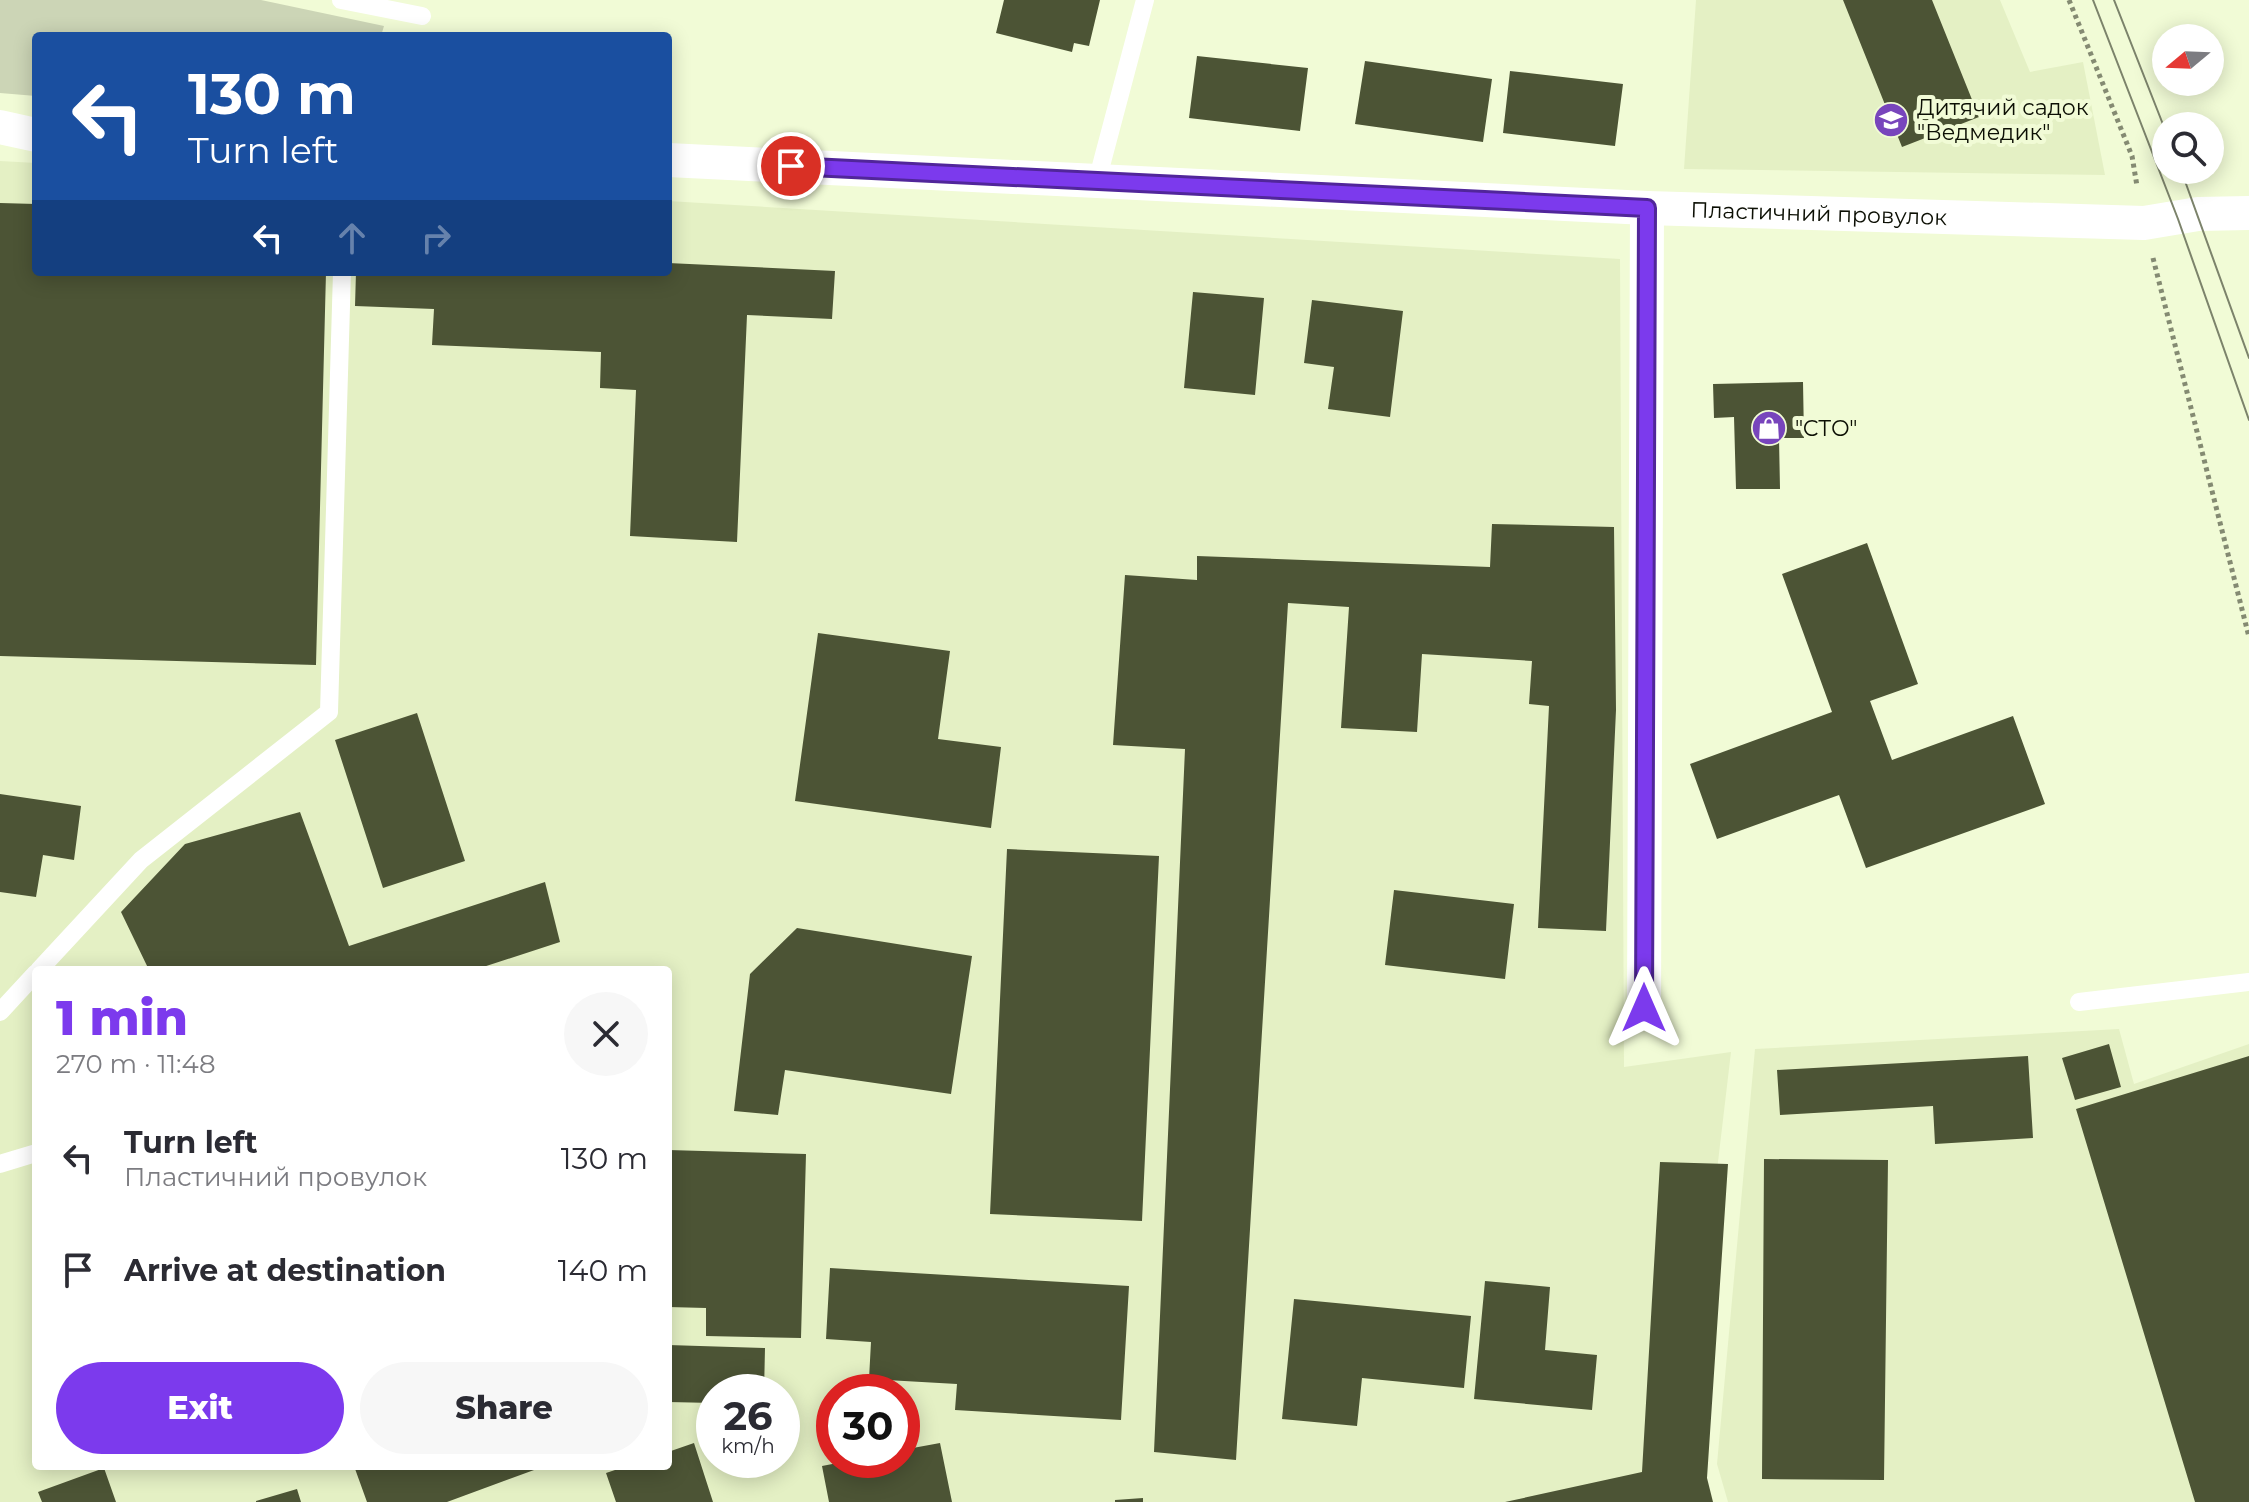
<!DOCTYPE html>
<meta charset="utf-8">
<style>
body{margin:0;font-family:Montserrat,sans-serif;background:#f7f7f7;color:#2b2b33;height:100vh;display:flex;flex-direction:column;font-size:30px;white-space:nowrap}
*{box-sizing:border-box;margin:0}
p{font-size:26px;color:#7c7c81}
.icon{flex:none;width:44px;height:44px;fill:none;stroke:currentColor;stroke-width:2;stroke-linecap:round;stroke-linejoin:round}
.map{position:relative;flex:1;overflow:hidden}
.panel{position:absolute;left:32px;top:966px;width:640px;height:504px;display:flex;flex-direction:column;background:#fff;border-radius:8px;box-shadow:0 4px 20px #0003}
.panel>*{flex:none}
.guide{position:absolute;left:32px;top:32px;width:640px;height:244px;border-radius:8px;box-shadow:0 4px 20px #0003;background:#1a4fa0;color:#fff;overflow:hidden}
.needle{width:52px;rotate:251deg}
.fabs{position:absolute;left:2152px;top:24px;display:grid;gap:16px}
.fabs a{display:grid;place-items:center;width:72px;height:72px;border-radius:50%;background:#fff;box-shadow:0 4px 20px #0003;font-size:40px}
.speed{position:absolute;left:696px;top:1374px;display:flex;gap:16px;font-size:40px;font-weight:700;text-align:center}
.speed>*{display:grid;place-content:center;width:104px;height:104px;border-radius:50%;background:#fff;box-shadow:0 4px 20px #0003;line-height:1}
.speed small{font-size:20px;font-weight:400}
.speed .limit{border:12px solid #d22;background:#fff;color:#111}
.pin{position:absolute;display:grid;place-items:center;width:68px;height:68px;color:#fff;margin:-34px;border:4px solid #fff;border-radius:50%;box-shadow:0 2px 8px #0007}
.me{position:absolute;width:88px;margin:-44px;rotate:0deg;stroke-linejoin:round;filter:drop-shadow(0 0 6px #0008)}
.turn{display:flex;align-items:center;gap:28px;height:168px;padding:0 24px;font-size:36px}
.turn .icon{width:104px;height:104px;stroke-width:2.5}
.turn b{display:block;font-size:56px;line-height:68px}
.lanes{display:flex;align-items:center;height:76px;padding:0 24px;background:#0003;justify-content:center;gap:40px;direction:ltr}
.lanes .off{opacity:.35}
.round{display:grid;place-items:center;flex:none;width:84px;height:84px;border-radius:42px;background:#f7f7f7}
.overview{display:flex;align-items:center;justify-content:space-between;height:136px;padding:0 24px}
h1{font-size:48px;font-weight:800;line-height:60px;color:#7c3aed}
.button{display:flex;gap:16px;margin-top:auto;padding:16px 24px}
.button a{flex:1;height:92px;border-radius:48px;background:#7c3aed;color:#fff;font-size:32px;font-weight:800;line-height:92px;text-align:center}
.button a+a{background:#f7f7f7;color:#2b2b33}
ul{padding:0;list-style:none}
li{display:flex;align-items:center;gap:24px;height:112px;padding:0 24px}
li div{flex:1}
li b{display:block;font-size:30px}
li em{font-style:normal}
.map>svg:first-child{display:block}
.built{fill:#e4f0c4;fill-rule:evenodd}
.green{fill:#ccd5b6}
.building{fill:#4c5435}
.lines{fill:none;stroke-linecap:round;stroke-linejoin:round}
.path{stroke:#848a72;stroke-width:5;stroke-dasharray:4 4;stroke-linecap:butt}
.lane{stroke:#fff;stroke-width:18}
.street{stroke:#fff;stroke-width:34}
.tram{stroke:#7c836b;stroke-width:2}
.route-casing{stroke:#51269a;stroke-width:20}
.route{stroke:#7c3aed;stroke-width:14}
.labels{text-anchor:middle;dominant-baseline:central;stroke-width:8;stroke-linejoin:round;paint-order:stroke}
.poi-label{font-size:22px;fill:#0c0f04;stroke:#f1fbd6;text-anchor:start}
.street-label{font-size:22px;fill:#0c0f04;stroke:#f1fbd6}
</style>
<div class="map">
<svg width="2249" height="1502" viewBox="0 0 2249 1502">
<rect width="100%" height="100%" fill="#f1fbd6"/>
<!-- built -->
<path class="built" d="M1696,0H2000L2030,72L2083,62L2105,175L1684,169Z
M0,161L36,163V272H668V201L1620,259L1624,1067L1731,1052L1700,1314V1502H0ZM36,970H668V1466H36ZM714,1392H782V1460H714ZM834,1392H902V1460H834Z
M2119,1029L2134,1084L2249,1044V1502H1728L1717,1464L1755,1049Z"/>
<!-- green -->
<path class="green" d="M0,0H261L384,26L381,36H36V96L0,93Z"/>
<!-- building -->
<path class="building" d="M1004,0H1100L1089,46L1074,43L1072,52L996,33Z
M1843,0H1932L1979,117L1902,147Z
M1197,56L1308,68L1300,131L1189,118Z
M1365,61L1492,79L1483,142L1355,124Z
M1510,71L1623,84L1615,146L1503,133Z
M0,203L36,204V272H326L316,665L0,656Z
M668,263L835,271L832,319L747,315L737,542L630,536L636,390L600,388L601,352L432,345L434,309L355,306L356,272H668Z
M1193,292L1264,298L1255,395L1184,388Z
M1312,300L1403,311L1390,417L1328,409L1334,367L1304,363Z
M1803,382L1804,438H1779L1780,489H1736L1734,417L1714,418L1713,384Z
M1492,524L1614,527L1616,710L1606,931L1538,928L1549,706L1529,704L1532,661L1422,654L1417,732L1341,728L1349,607L1288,603L1236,1460L1154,1452L1185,749L1113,745L1125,575L1197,580V556L1490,567Z
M1867,543L1918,684L1870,701L1892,760L2013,716L2045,804L1866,868L1839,795L1717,839L1690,764L1832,712L1782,574Z
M818,633L950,651L938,739L1001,747L991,828L795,801Z
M417,713L465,861L383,888L335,740Z
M0,794L81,806L74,860L43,855L36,897L0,892Z
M300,812L349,946L545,882L560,942L474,970H149L121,912L185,844Z
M1007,849L1159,856L1142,1221L990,1214Z
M1394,890L1514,904L1505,979L1385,965Z
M797,928L972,956L951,1094L785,1070L778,1115L734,1111L750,974Z
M2109,1044L2121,1087L2075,1100L2062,1058Z
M2028,1056L2033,1138L1935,1144L1933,1106L1780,1115L1777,1070Z
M2249,1056V1502H2195L2076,1109Z
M668,1150L806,1154L801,1338L706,1336V1308L668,1307Z
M1764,1159L1888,1160L1884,1480L1762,1479Z
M1660,1162L1728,1164L1707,1478L1713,1502H1505L1642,1472Z
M830,1268L1129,1286L1121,1420L955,1410L957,1384L869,1379L871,1342L826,1339Z
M1485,1281L1550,1287L1545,1350L1597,1355L1592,1410L1474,1399Z
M1294,1299L1471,1316L1464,1388L1362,1378L1357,1426L1282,1419Z
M668,1345L765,1348L764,1392H714V1403L668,1402Z
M694,1443L713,1502H616L606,1473L627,1466H668V1452Z
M940,1443L952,1502H829L822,1466L853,1460H902V1450Z
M354,1466H545L447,1502H367Z
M104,1468L116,1502H42L38,1492Z
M297,1489L301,1502H256V1501Z
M1143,1498V1502H1115V1500Z"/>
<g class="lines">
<!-- path -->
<path class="path" d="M2069,0L2132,156L2137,186
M2153,258L2249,637"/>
<!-- lane -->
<path class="lane" d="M341,0L422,16
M1097,181L1145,0
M39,970L141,860L329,712L342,272
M2079,1002L2249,982
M0,1012L36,973
M0,1164L36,1153"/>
<!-- street -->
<g class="street">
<path d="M0,127L36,135"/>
<path id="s1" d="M668,160L1647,208L2144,223L2198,214L2249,213"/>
<path d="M1644,1008L1647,208"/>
</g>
<!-- tram -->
<path class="tram" d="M2093,0L2178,219L2249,420
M2114,0L2166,132
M2181,170L2249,358"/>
</g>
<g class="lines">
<!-- route casing -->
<g class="route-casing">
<path id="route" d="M791,166L1647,208L1644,1008"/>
</g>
<!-- route -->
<use href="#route" class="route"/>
</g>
<!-- icons -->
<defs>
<g id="school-disc" transform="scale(1.8)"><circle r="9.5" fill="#7845bc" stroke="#f1fbd6"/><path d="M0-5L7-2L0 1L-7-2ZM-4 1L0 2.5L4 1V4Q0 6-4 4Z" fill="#fff"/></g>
<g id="shop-disc" transform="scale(1.8)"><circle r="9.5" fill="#7845bc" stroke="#f1fbd6"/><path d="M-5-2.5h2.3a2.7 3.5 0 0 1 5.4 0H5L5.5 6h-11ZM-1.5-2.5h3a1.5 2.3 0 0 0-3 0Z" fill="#fff"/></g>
</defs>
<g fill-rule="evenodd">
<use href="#school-disc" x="1891" y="120"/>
<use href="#shop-disc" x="1769" y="428"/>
</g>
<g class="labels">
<!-- poi labels -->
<g class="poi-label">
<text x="1917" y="107">Дитячий садок<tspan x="1917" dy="25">"Ведмедик"</tspan></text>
<text x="1795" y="428">"СТО"</text>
</g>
<!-- street labels -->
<g class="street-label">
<text stroke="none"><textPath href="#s1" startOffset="1152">Пластичний провулок</textPath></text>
</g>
</g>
</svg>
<div class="fabs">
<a><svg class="needle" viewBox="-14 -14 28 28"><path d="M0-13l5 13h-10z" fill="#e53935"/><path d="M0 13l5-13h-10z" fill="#7c7c81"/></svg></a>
<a><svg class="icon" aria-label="search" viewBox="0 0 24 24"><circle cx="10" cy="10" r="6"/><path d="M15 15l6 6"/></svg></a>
</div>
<div class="speed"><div>26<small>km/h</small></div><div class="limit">30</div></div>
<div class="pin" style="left:791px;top:166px;background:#d93025"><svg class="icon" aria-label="arrive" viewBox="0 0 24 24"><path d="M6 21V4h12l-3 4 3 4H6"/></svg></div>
<svg class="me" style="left:1644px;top:1008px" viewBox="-20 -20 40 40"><path d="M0-17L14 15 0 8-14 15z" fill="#7c3aed" stroke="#fff" stroke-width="4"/></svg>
<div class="guide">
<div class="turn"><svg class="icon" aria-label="left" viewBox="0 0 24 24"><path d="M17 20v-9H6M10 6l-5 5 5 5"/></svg><div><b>130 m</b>Turn left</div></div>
<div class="lanes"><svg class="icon" aria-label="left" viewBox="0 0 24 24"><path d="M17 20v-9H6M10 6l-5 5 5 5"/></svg><svg class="icon off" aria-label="ahead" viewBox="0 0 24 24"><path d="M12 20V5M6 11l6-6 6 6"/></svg><svg class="icon off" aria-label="right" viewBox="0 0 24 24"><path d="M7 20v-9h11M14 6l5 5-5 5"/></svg></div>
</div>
<section class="panel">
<div class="overview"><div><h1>1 min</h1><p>270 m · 11:48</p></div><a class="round"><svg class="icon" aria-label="close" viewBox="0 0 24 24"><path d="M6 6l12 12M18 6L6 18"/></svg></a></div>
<ul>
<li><svg class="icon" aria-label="left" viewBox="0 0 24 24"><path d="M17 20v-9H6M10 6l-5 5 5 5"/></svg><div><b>Turn left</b><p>Пластичний провулок</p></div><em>130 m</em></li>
<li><svg class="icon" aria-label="arrive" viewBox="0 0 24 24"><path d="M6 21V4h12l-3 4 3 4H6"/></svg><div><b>Arrive at destination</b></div><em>140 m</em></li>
</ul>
<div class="button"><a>Exit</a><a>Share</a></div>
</section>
</div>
